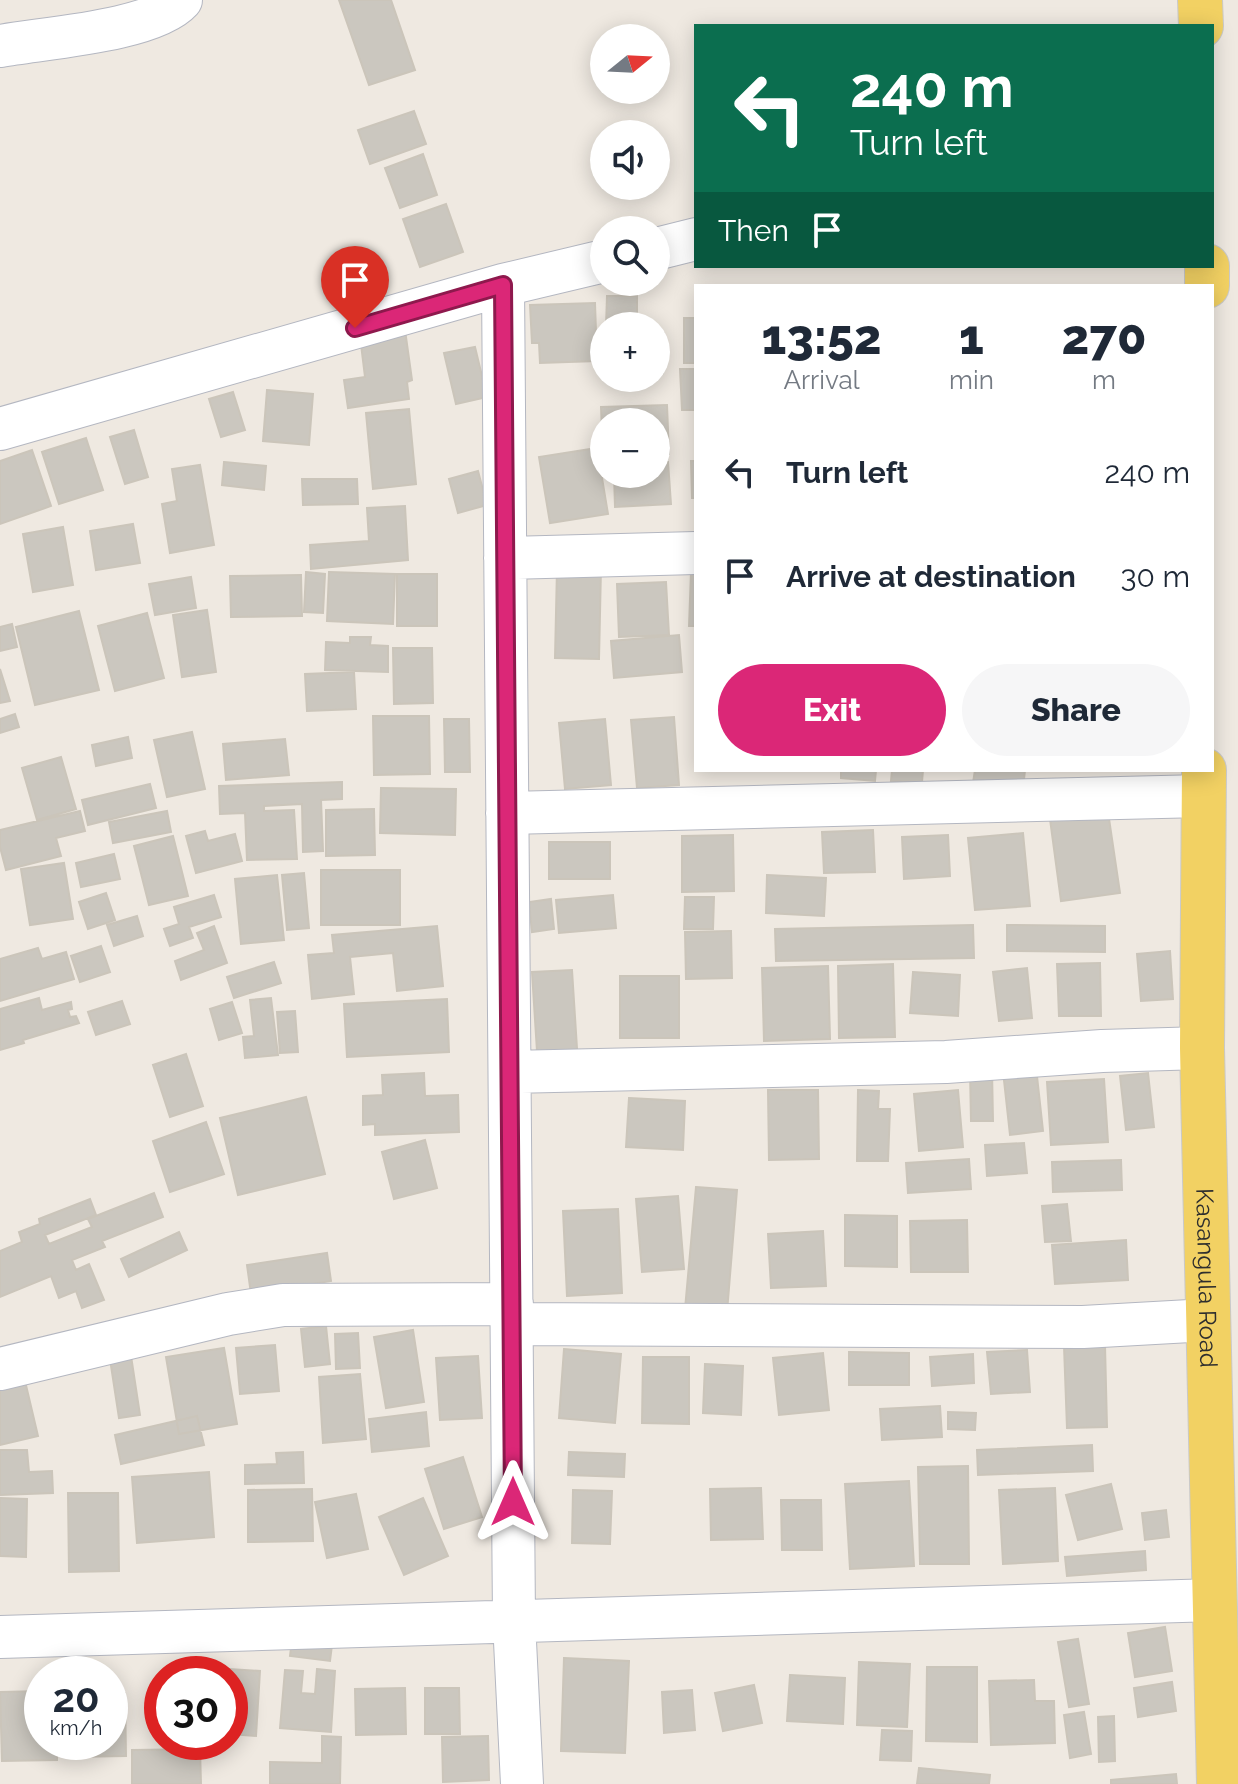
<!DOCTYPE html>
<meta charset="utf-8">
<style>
body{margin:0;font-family:Raleway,sans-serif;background:#f6f6f7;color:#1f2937;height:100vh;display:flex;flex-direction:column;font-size:30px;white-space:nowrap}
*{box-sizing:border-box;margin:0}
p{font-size:26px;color:#747a83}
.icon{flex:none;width:44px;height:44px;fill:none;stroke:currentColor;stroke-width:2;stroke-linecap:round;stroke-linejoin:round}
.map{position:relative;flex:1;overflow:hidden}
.sheet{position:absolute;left:694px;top:284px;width:520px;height:488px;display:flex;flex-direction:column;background:#fff;border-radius:0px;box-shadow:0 4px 20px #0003}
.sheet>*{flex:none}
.hud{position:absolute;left:694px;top:24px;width:520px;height:244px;border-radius:0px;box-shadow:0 4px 20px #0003;background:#0b6e4f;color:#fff;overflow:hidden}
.needle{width:52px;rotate:72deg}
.tools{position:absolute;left:590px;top:24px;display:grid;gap:16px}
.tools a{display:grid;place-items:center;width:80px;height:80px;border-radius:50%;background:#fff;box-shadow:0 4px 20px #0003;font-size:40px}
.speed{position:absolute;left:24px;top:1656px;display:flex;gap:16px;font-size:40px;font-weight:700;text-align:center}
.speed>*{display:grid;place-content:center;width:104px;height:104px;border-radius:50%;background:#fff;box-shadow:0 4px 20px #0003;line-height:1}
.speed small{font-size:20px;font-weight:400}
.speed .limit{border:12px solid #d22;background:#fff;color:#111}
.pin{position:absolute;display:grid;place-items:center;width:68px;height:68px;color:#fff;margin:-82px -34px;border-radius:50% 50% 50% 0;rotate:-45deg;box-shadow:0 0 8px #0007}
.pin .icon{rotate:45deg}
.me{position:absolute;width:88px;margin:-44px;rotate:0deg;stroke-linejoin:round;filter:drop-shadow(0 0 6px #0008)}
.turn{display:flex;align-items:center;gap:28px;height:168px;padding:0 24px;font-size:36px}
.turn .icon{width:104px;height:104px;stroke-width:2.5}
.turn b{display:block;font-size:56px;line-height:68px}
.then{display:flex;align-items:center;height:76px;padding:0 24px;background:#0003;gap:16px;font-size:30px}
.eta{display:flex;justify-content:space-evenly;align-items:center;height:136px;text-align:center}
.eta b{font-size:48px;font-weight:800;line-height:56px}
.action{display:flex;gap:16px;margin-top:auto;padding:16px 24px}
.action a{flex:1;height:92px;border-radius:48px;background:#db2777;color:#fff;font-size:32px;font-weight:800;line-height:92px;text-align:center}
.action a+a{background:#f6f6f7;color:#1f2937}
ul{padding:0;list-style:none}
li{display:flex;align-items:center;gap:24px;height:104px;padding:0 24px}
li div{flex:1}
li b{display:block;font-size:30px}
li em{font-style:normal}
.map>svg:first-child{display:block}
.building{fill:#cbc7bf;stroke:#cbc5ba;stroke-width:2}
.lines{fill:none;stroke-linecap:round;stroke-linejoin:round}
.minor-casing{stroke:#b4b7c1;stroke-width:44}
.major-casing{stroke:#c9c9c9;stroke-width:46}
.minor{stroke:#fff;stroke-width:42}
.major{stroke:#f2d163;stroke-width:44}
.route-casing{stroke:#8e194d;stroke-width:20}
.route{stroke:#db2777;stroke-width:14}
.labels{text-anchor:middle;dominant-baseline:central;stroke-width:7;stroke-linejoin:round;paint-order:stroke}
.street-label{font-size:24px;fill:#2e2e2e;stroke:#fff}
</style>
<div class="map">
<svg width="1238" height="1784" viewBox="0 0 1238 1784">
<rect width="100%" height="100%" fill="#efe9e1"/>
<!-- building -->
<path class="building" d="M339,0H391L415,70L369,85Z
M414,111L426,144L370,164L358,130Z
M423,154L437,195L400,208L385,168Z
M446,204L463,252L420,267L403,219Z
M607,296H637V326H606Z
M595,303L597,361L540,363L539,343H532L530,305Z
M684,318H696V363H684Z
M405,330L412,380L407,382L409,399L348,408L344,380L365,377L360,336Z
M656,333H664L663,373L656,372Z
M475,347L487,397L456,404L444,353Z
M680,369H696V410H682Z
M267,390L313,394L309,445L263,441Z
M233,392L245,430L221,437L209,399Z
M667,405L669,454H656V422H604L603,456L601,407Z
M409,409L416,484L373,489L366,413Z
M134,430L148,477L125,484L110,437Z
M86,438L103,490L59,504L42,452Z
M597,448L608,514L550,523L539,457Z
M32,450L51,506L0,524V461Z
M691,461H696V498H692Z
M224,462L266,466L264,490L222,485Z
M656,462H668L671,504L615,507L614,474H656Z
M200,465L214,545L170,553L162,504L177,501L172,469Z
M478,471L487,505L458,513L449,479Z
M302,479H357L358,504L303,505Z
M405,506L408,560L311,569L310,545L369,541L367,508Z
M133,524L140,563L96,570L90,531Z
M63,527L73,585L33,592L23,534Z
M557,568H601L599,659L555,658Z
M306,572L325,574L323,613L304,612Z
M329,572L395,574L393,624L327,621Z
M691,572H696V626H689Z
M397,574H437V626H397Z
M301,575L302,616L231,617L230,576Z
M191,577L196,608L155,615L149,584Z
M666,582L669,635L619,637L617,584Z
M207,610L216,672L182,677L173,615Z
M79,611L99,690L35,705L16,627Z
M147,613L164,678L115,691L98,626Z
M12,624L17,647L0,651V627Z
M679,635L682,672L614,678L611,641Z
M350,637H371L370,645L388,646V672L325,670L326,642L350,643Z
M393,648H432L433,703L394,704Z
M0,669L10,701L0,703Z
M354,672L356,709L307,711L305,674Z
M15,714L19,727L0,733V719Z
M373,716H429L430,774L374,775Z
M674,717L679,785L637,788L631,720Z
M444,719H469L470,772H445Z
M605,719L611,785L565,789L559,723Z
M192,732L205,789L167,797L154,740Z
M128,737L132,758L96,766L92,745Z
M285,739L289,775L226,780L223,744Z
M61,757L76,809L37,820L22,768Z
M841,770H876L875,781L841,778Z
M892,770H923L922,782L891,781Z
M975,770H1025L1023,789L973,783Z
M342,782V799L321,800L323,851L303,852L302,804L264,806V811L294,810L297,859L247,860L245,813L220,814L219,786Z
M150,784L156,808L88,825L82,800Z
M381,788L456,789L455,835L380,833Z
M374,809L375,855L326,856V810Z
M80,811L85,831L56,838L61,856L6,870L0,847V830Z
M167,811L171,832L113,843L109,822Z
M1108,812L1120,893L1061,901L1050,819Z
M873,830L875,872L824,873L822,832Z
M205,831L208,841L235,834L242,861L196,873L186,836Z
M1023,833L1030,906L975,910L968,838Z
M733,835L734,891L682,892V836Z
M948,835L950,876L904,879L902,837Z
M173,836L188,896L149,905L134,846Z
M549,842H610V879H549Z
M114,854L120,879L81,887L76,863Z
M64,863L73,919L30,925L21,869Z
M321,870H400V925H321Z
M304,873L309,928L287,930L282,875Z
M277,875L284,940L241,944L235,879Z
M767,875L826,878L824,916L766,913Z
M106,893L115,920L88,929L79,902Z
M214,895L221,917L189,927L193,938L170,946L164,929L179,924L174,907Z
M613,895L616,928L559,933L556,900Z
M685,897H714L713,929H684Z
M551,899L554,929L532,932L529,902Z
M137,916L143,936L114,946L107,925Z
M973,925L974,958L776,961L775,929Z
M1007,925L1105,926V952L1007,951Z
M214,926L227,963L181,980L175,961L204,950L197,933Z
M437,926L443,986L397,991L393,953L350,957L354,994L312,999L308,955L334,953L332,935Z
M731,931L732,978L686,979L685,932Z
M101,946L110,972L80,982L71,956Z
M38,948L42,959L66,952L74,979L0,1001V959Z
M1170,951L1173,999L1141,1001L1137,954Z
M274,962L281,983L234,998L227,977Z
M1100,963L1101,1016H1059L1057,964Z
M893,964L895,1037L839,1038L838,966Z
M828,966L830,1039L764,1041L762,968Z
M1027,968L1032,1018L999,1021L993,972Z
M572,970L578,1064L538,1067L532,972Z
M913,972L960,975L958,1016L910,1013Z
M620,976H679V1038H620Z
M39,998L42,1010L71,1002L72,1009L68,1010L70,1017L76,1016L79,1023L23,1040L24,1043L0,1050V1009Z
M271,998L278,1055L245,1058L243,1037L254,1036L250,1000Z
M447,999L449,1052L347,1057L344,1004Z
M122,1001L130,1024L96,1035L88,1012Z
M232,1002L242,1033L219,1040L210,1009Z
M295,1011L298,1052L280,1053L277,1012Z
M186,1054L203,1106L170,1117L153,1065Z
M1036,1067L1043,1131L1010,1135L1003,1071Z
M970,1070H992L993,1121H971Z
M424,1073L425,1096L458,1095L459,1132L375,1135V1124L363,1125V1096L383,1095L382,1075Z
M1148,1073L1154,1127L1126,1130L1120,1076Z
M1104,1079L1108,1142L1051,1145L1047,1082Z
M768,1090H818L819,1159L769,1160Z
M858,1090L879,1091L878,1109H890L888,1161H857Z
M958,1090L963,1147L919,1151L914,1094Z
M306,1097L325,1174L238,1195L220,1118Z
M629,1098L685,1101L683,1150L626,1147Z
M206,1122L224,1174L170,1192L153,1141Z
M425,1140L437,1188L394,1199L382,1152Z
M1024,1143L1027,1173L987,1176L985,1145Z
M969,1159L971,1189L908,1193L906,1163Z
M1121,1160L1122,1190L1053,1192L1052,1162Z
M696,1187L737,1190L727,1312L685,1309Z
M154,1193L163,1217L102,1241L105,1247L72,1260L76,1270L89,1264L104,1300L82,1308L76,1291L59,1298L51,1276L0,1297V1251L22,1242L19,1232L40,1224L39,1219L90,1199L96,1215L45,1235L49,1244L92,1227L88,1219Z
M678,1196L684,1269L642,1272L636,1199Z
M1067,1204L1071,1241L1045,1242L1042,1206Z
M618,1209L622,1293L567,1296L563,1211Z
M845,1215L897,1216V1267L845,1266Z
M967,1220L968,1272H911L910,1221Z
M823,1231L826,1286L771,1288L768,1234Z
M179,1232L187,1250L129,1277L121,1259Z
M1126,1240L1128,1280L1055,1284L1052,1245Z
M327,1253L331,1281L251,1294L247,1265Z
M326,1326L330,1364L305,1367L301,1329Z
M413,1330L424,1402L386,1408L374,1337Z
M358,1333L360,1368L336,1369L335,1334Z
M275,1345L279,1391L240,1394L236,1348Z
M1105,1345L1107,1427L1067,1428L1064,1346Z
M224,1348L237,1424L179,1434L166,1357Z
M564,1349L621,1354L615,1423L559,1418Z
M1027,1350L1030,1392L991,1394L987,1352Z
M849,1352L909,1353V1385H849Z
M823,1353L829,1410L779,1415L773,1358Z
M973,1354L974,1383L932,1386L930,1357Z
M131,1356L140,1415L119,1418L110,1359Z
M478,1356L482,1418L440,1420L436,1358Z
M643,1357H689V1424L642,1423Z
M705,1364L743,1366L741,1415L703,1413Z
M360,1374L366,1439L323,1443L319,1377Z
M25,1381L38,1436L0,1445V1387Z
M940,1406L942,1437L882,1440L880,1409Z
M426,1412L429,1446L372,1452L369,1419Z
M948,1412L976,1413L975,1430L948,1429Z
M197,1416L204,1445L121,1464L115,1435Z
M1092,1445L1093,1471L978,1475L977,1450Z
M0,1450H27L29,1472L52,1471L53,1493L0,1495Z
M303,1452L304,1483L245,1484V1465L277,1464L276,1453Z
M569,1452L625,1454L624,1477L568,1475Z
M463,1457L482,1517L444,1529L425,1469Z
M968,1466L969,1564H920L918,1467Z
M209,1472L214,1537L137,1543L132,1477Z
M909,1481L914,1566L850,1569L845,1484Z
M1111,1484L1122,1529L1078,1540L1066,1495Z
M761,1488L763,1539L711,1540L710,1489Z
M1055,1488L1058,1561L1003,1564L999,1490Z
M312,1489L313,1541L248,1542V1490Z
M573,1490L612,1491L610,1544L572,1543Z
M68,1493H118L119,1571L69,1572Z
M356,1494L368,1549L327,1558L315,1502Z
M0,1498L27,1499L26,1557L0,1556Z
M423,1498L448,1556L404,1575L379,1517Z
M781,1500H821L822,1550H782Z
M1166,1510L1169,1537L1145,1540L1142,1513Z
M1145,1551L1146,1570L1067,1576L1065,1557Z
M1165,1627L1172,1671L1135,1677L1128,1633Z
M293,1632L333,1637L330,1661L290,1656Z
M1078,1639L1089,1704L1069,1707L1058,1642Z
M564,1658L629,1661L625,1753L561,1751Z
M859,1662L910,1664L907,1727L857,1725Z
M927,1667H977V1742L926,1741Z
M213,1668L260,1671L256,1736L230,1734V1674H212Z
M317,1669L335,1671L331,1732L280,1728L285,1670L303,1671L301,1693L315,1694Z
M790,1675L845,1678L843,1724L787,1721Z
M1034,1680L1035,1701H1054L1055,1743L991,1745L989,1681Z
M1172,1682L1176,1711L1138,1717L1134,1688Z
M754,1685L762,1723L723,1731L715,1693Z
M405,1688L406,1734L356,1735L355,1689Z
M425,1688H459L460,1734H425Z
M692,1690L695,1730L664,1733L662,1692Z
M42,1691V1742H57V1760L2,1761L0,1692Z
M110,1693H125L126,1756L70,1757V1742H110Z
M1084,1712L1091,1754L1070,1758L1064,1715Z
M1114,1716L1115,1761L1099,1762L1098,1717Z
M882,1730L912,1731L911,1761L880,1760Z
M322,1736L341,1737L340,1784H270V1762L322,1763Z
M488,1736L489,1780L443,1782L442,1737Z
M200,1749L201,1784H132V1750Z
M919,1768L990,1775L989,1784H917Z
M1176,1774L1177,1784H1111V1780Z"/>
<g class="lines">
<!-- minor casing -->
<g class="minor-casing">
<path id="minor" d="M0,46C44,38 153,31 181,0
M656,249L696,239
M503,285L514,1621L522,1784
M0,429L503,285L604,261
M505,558L696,553
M507,813L1203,796
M510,1072L946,1062L1102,1051L1202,1048
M512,1324L1083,1327L1208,1320
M0,1369L228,1314L283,1305L512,1304
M0,1637L1215,1600"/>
</g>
<!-- major casing -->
<g class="major-casing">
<g id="major">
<path d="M1200,0L1201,26"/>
<path d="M1207,286V266"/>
<path id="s1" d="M1204,770L1202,1048L1219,1784"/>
</g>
</g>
<!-- minor -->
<use href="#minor" class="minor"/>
<!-- major -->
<use href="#major" class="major"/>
</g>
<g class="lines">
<!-- route casing -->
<g class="route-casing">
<path id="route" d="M355,328L503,285L513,1502"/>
</g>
<!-- route -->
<use href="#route" class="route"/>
</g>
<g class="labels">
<!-- street labels -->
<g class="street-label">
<text stroke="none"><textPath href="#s1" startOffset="508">Kasangula Road</textPath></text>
</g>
</g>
</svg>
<div class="tools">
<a><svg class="needle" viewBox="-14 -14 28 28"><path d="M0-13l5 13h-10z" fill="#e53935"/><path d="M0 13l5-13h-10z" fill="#747a83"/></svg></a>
<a><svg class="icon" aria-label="sound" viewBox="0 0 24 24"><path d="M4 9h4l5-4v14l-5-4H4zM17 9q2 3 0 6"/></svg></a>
<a><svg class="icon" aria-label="search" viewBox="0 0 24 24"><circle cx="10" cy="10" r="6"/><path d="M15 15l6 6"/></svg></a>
<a>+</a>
<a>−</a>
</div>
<div class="speed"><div>20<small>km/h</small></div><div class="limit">30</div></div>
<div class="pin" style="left:355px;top:328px;background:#d93025"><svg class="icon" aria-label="arrive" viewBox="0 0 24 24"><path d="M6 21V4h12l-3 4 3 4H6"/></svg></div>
<svg class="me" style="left:513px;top:1502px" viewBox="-20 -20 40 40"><path d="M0-17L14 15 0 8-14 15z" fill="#db2777" stroke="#fff" stroke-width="4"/></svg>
<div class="hud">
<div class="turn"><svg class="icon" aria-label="left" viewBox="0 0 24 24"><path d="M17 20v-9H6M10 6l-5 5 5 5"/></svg><div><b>240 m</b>Turn left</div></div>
<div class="then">Then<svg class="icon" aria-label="arrive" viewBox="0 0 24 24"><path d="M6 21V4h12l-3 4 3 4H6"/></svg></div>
</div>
<section class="sheet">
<div class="eta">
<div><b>13:52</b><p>Arrival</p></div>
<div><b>1</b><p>min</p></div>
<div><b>270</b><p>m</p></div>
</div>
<ul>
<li><svg class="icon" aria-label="left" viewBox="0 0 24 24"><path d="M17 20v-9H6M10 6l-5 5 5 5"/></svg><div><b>Turn left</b></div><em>240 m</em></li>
<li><svg class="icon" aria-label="arrive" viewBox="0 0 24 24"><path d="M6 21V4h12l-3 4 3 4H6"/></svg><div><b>Arrive at destination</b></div><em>30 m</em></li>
</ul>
<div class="action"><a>Exit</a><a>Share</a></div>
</section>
</div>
